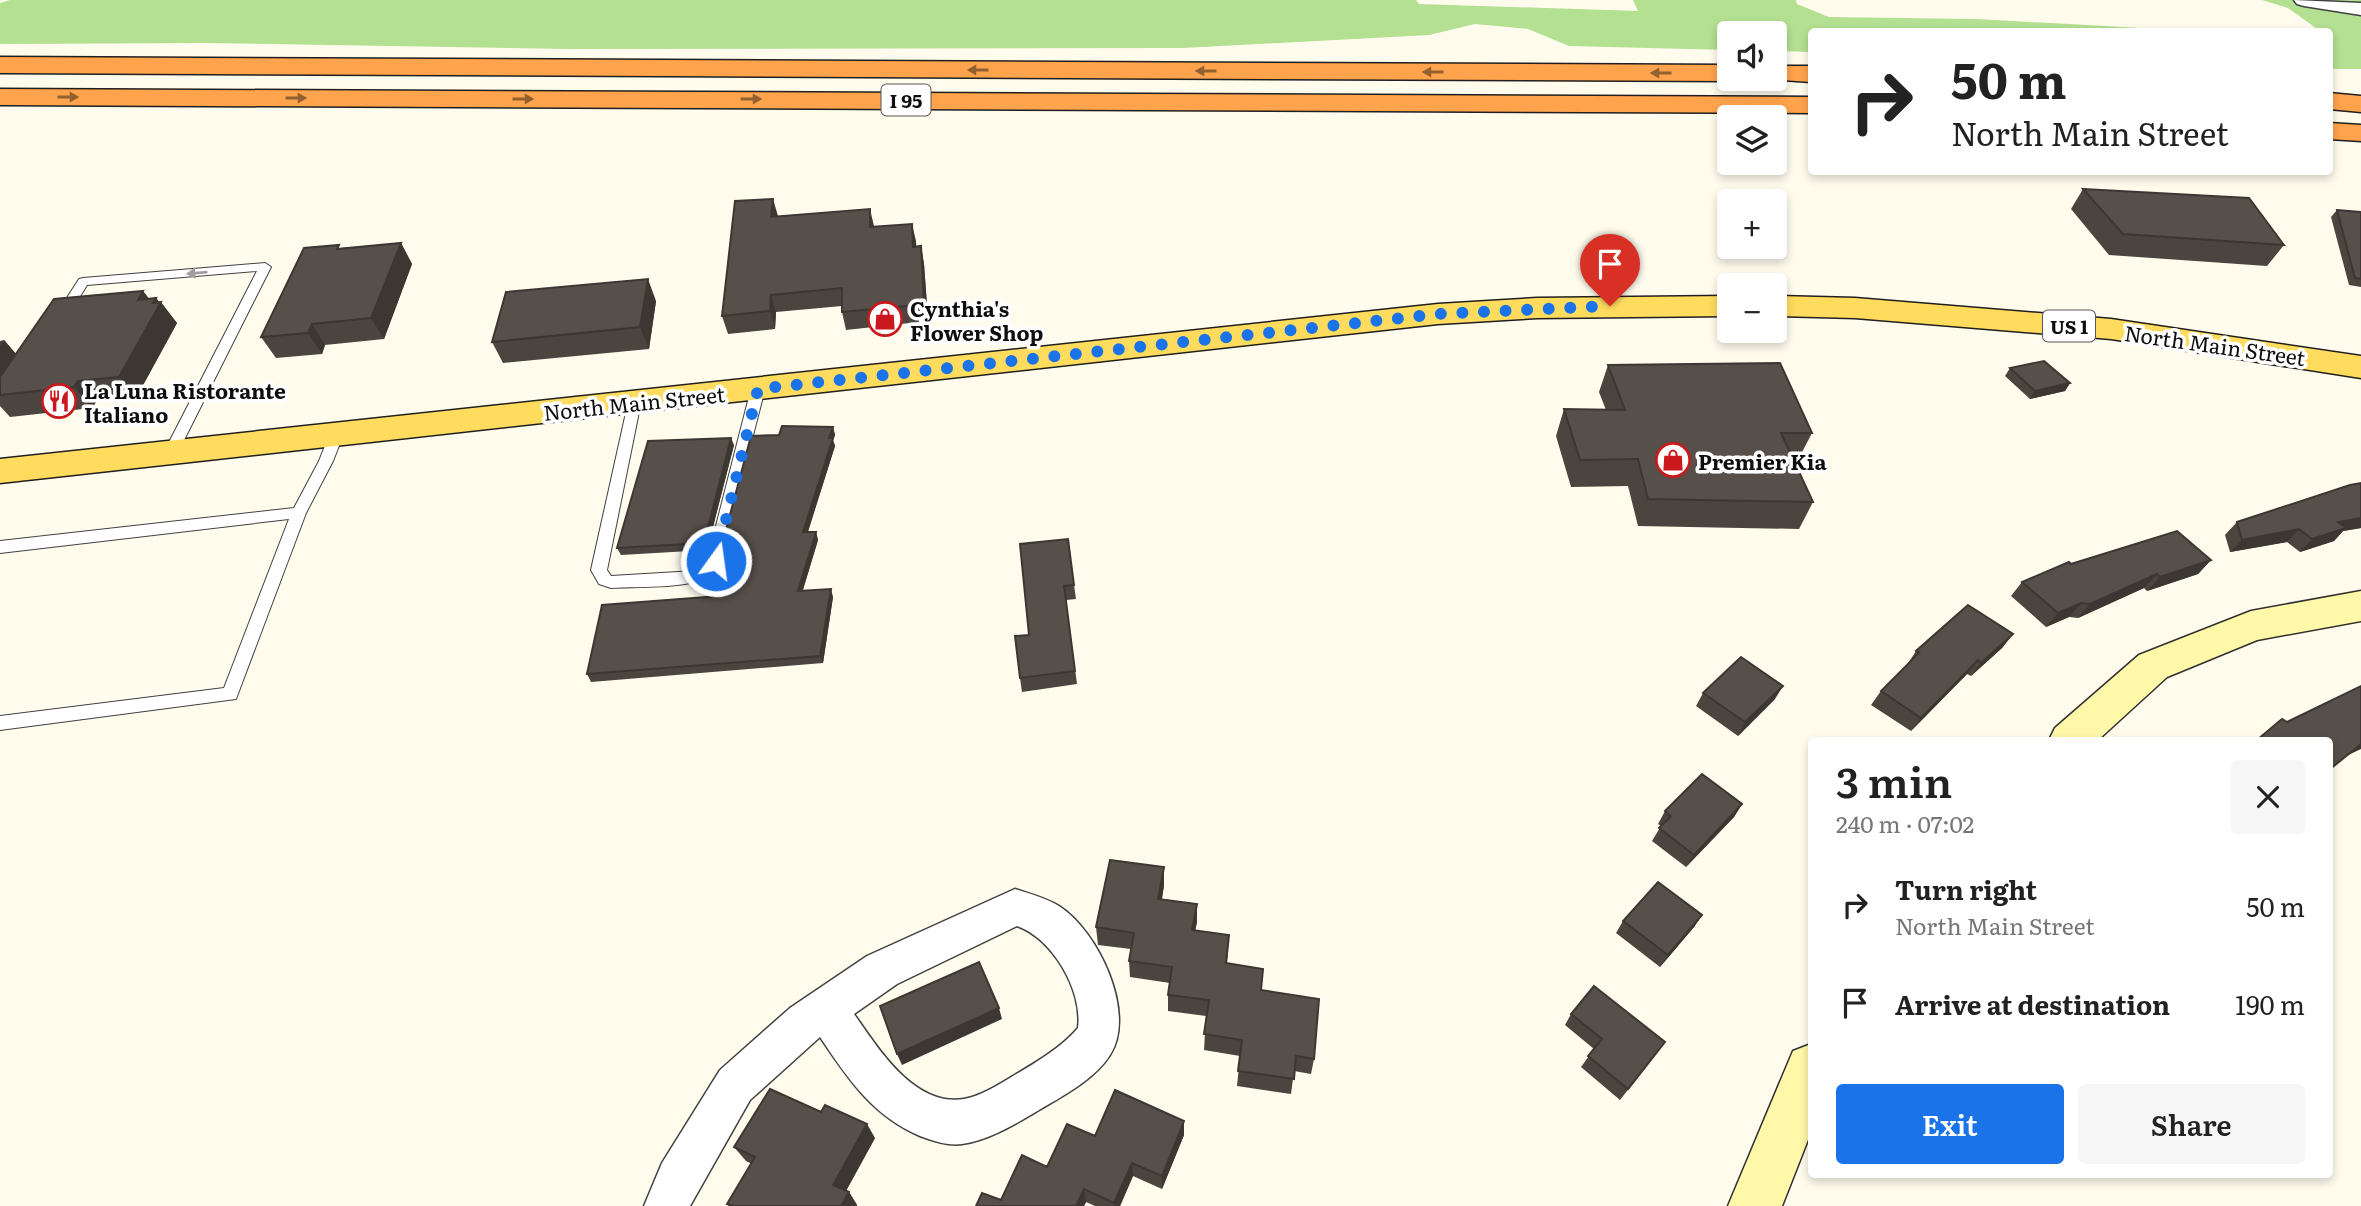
<!DOCTYPE html>
<meta charset="utf-8">
<style>
body{margin:0;font-family:Literata,serif;background:#f6f6f6;color:#222;height:100vh;display:flex;flex-direction:column;font-size:26px;white-space:nowrap}
*{box-sizing:border-box;margin:0}
p{font-size:23px;color:#767676}
.icon{flex:none;width:38px;height:38px;fill:none;stroke:currentColor;stroke-width:2;stroke-linecap:round;stroke-linejoin:round}
.map{position:relative;flex:1;overflow:hidden}
.side{position:absolute;left:1808px;top:737px;width:525px;height:441px;display:flex;flex-direction:column;background:#fff;border-radius:7px;box-shadow:0 4px 10px #0003}
.side>*{flex:none}
.top-card{position:absolute;left:1808px;top:28px;width:525px;height:147px;border-radius:7px;box-shadow:0 4px 10px #0003;background:#fff;color:#222;overflow:hidden}
.tools{position:absolute;left:1717px;top:21px;display:grid;gap:14px}
.tools a{display:grid;place-items:center;width:70px;height:70px;border-radius:7px;background:#fff;box-shadow:0 4px 10px #0003;font-size:35px}
.pin{position:absolute;display:grid;place-items:center;width:60px;height:60px;color:#fff;margin:-72px -30px;border-radius:50% 50% 50% 0;rotate:-45deg;box-shadow:0 0 7px #0007}
.pin .icon{rotate:45deg}
.me{position:absolute;width:77px;margin:-38px;rotate:14deg;stroke-linejoin:round;filter:drop-shadow(0 0 5px #0008)}
.turn{display:flex;align-items:center;gap:24px;height:147px;padding:0 28px;font-size:32px}
.turn .icon{width:91px;height:91px;stroke-width:2.5}
.turn b{display:block;font-size:49px;line-height:60px}
.round{display:grid;place-items:center;flex:none;width:74px;height:74px;border-radius:7px;background:#f6f6f6}
.summary{display:flex;align-items:center;justify-content:space-between;height:119px;padding:0 28px}
h1{font-size:42px;font-weight:600;line-height:52px}
.button{display:flex;gap:14px;margin-top:auto;padding:14px 28px}
.button a{flex:1;height:80px;border-radius:7px;background:#1a73e8;color:#fff;font-size:28px;font-weight:600;line-height:80px;text-align:center}
.button a+a{background:#f6f6f6;color:#222}
ul{padding:0;list-style:none}
li{display:flex;align-items:center;gap:21px;height:98px;padding:0 28px}
li div{flex:1}
li b{display:block;font-size:26px}
li em{font-style:normal}
.map>svg:first-child{display:block}
.forest{fill:#b3e091}
.lines{fill:none;stroke-linecap:round;stroke-linejoin:round}
.lane-casing{stroke:#414141;stroke-width:2}
.street-casing{stroke:#414141;stroke-width:3}
.secondary-casing{stroke:#303030;stroke-width:3}
.primary-casing{stroke:#1f1f1f;stroke-width:3}
.highway-casing{stroke:#1f1f1f;stroke-width:3}
.lane{fill:#fff;fill-rule:evenodd}
.street{fill:#fff;fill-rule:evenodd}
.secondary{fill:#fff8a9;fill-rule:evenodd}
.primary{fill:#ffdc5e;fill-rule:evenodd}
.highway{fill:#ffa34c;fill-rule:evenodd}
.wall{fill:#4b443f}
.shaded-wall{fill:#3d3733}
.building{fill:#574f49;stroke:#3d3733;stroke-width:2}
.oneway{fill:#936030}
.oneway2{fill:#9f9f9f}
.route{stroke:#1a73e8;stroke-width:12;stroke-dasharray:0 21.6}
.labels{text-anchor:middle;dominant-baseline:central;stroke-width:7;stroke-linejoin:round;paint-order:stroke}
.shield{fill:#fff;stroke:#565656;stroke-width:2}
.shield-label{font-size:19px;font-weight:bold;fill:#0e0e0e}
.poi-label{font-size:21px;font-weight:bold;fill:#0e0e0e;stroke:#fff;text-anchor:start}
.street-label{font-size:21px;fill:#0e0e0e;stroke:#fff}
</style>
<div class="map">
<svg width="2361" height="1206" viewBox="0 0 2361 1206">
<rect width="100%" height="100%" fill="#fffcee"/>
<!-- forest -->
<path class="forest" d="M10,0H1416L1419,4L1638,11L1633,0H1796L1797,4L1829,17L1976,19L2178,30L2320,31L2288,8L2262,0H2361V69H2329V32H1811V52L1775,51L1774,33H1729V50L1569,46L1528,29L1475,24L1429,35L1183,48L570,49L205,43L0,44V3Z"/>
<g class="lines">
<!-- lane casing -->
<g class="lane-casing">
<path id="lane" d="M265,263L271,267L178,452L176,455H166L164,452L257,271L87,285L67,318L62,319L56,315L79,279L83,278Z
M758,385L765,389L718,571C699,590 639,586 611,588L599,584L591,570L629,399H639L641,402L607,570L611,576L695,571L706,565L751,389Z
M337,428L344,433L333,461L306,513L236,699L0,730V716L224,688L289,519L0,553V541L294,508L319,461L330,433Z"/>
</g>
<!-- street casing -->
<g class="street-casing">
<path id="street" d="M2294,0L2361,3V15L2304,6L2297,4Z
M1015,889C1030,894 1046,898 1059,906C1098,931 1137,1013 1110,1055C1095,1079 1063,1096 1039,1110C1017,1123 988,1141 962,1144C948,1146 933,1141 920,1136C873,1116 848,1079 820,1037L750,1100L690,1206H644L662,1163L720,1070L790,1008L867,956ZM1017,926C1052,938 1083,990 1078,1028C1061,1048 1035,1063 1013,1076C998,1085 981,1096 964,1099C914,1107 878,1048 854,1014L897,984Z"/>
</g>
<!-- secondary casing -->
<g class="secondary-casing">
<path id="secondary" d="M2361,591V621L2257,640L2167,677L2098,740H2049L2055,728L2139,655L2251,611Z
M1811,1044V1132L1782,1206H1728L1793,1051Z"/>
</g>
<!-- primary casing -->
<g class="primary-casing">
<path id="primary" d="M1729,296V316L1537,318L1438,324L0,483V459L1438,304L1537,298Z
M1774,296L1855,298L2111,319L2361,356V378L2111,339L1855,318L1774,316Z"/>
</g>
<!-- highway casing -->
<g class="highway-casing">
<path id="highway" d="M0,57L1729,65V79H1736L1729,81L0,73Z
M1774,66H1811V82L1765,79H1774Z
M0,89L1811,97V113L0,105Z
M2329,93L2361,96V112L2329,109Z
M2329,123L2361,125V141L2329,139Z"/>
</g>
<!-- lane -->
<use href="#lane" class="lane"/>
<!-- street -->
<use href="#street" class="street"/>
<!-- secondary -->
<use href="#secondary" class="secondary"/>
<!-- primary -->
<use href="#primary" class="primary"/>
<!-- highway -->
<use href="#highway" class="highway"/>
</g>
<!-- wall -->
<path class="wall" d="M2083,189L2284,245L2267,266L2109,255L2071,209Z
M2337,210L2361,212V287L2349,285L2331,217Z
M778,217L874,227L916,241V247L921,246L924,264L928,319H919V322L846,330L842,312V306L776,312L775,329L728,334L722,316Z
M401,243L412,264L384,339L325,345L322,354L276,358L261,337L341,248Z
M143,291L149,299L156,298L177,323L136,398L96,402L92,408L10,417L0,406V341L4,340L16,354Z
M656,301L649,349L503,363L492,342Z
M1608,365L1812,433L1798,460H1793L1813,502L1799,529L1638,526L1628,486L1571,487L1556,436L1564,409L1606,410L1599,392Z
M2010,368L2070,383L2065,391L2030,399L2005,376Z
M833,427L835,435L833,440L835,446L808,532H816L818,540L803,590L833,597L823,663L591,682L587,674L720,596L737,548L726,549L723,541L779,435Z
M734,445L707,550L621,555L617,548Z
M2361,483V528L2343,531L2334,541L2300,552L2287,542L2230,552L2225,535L2237,522Z
M1020,544L1074,585L1076,599L1066,600L1077,684L1022,692L1020,678L1029,635Z
M2211,560L2198,574L2147,591L2144,588L2078,618L2069,617L2046,627L2011,596L2022,582L2071,564Z
M2013,634L2002,648L1971,676L1967,674L1911,731L1871,705L1881,691L1907,665L1916,651Z
M1703,693L1775,699L1738,736L1696,706Z
M1742,804L1734,817L1686,867L1652,841L1661,826L1658,824L1665,811Z
M1164,885L1162,899L1197,904V922L1195,930L1229,935L1227,963L1261,990L1314,1059L1311,1074L1294,1071L1291,1094L1237,1086L1240,1056L1204,1050L1206,1016L1168,1011V995L1170,983L1130,977L1129,961L1131,949L1098,945L1096,927Z
M1702,915L1694,927L1660,967L1616,933L1623,921Z
M1571,1014L1665,1042L1620,1100L1581,1067L1594,1049L1565,1025Z
M1184,1135L1162,1189L1133,1176L1120,1206H1095L1086,1202L1084,1206H976L1001,1200L1047,1167L1095,1136Z
M875,1138L846,1191L849,1192L857,1205V1206H729L727,1204L752,1164L746,1161L734,1147Z"/>
<!-- shaded-wall -->
<path class="shaded-wall" d="M773,199L778,216L771,217Z
M870,209L874,226V245L870,227Z
M912,224L916,241L917,265L913,247Z
M401,243L412,264L384,339L371,318Z
M921,246L924,264L928,319L924,301Z
M648,279L656,301L649,349L640,327Z
M143,291L157,309L153,303L156,298L160,304L161,302L177,323L136,398L119,377L138,300Z
M771,295L776,312L775,329L770,311Z
M312,324L325,345L322,354L308,333Z
M4,340L22,361L0,393V346Z
M78,381L96,402L92,408L74,387Z
M2070,383L2065,391L2030,399L2035,391Z
M833,427L835,435L833,440L835,446L805,540L803,532Z
M731,438L734,445L707,550L704,543Z
M2361,518V528L2343,531L2334,541L2300,552L2312,539L2338,522Z
M2299,529L2287,542L2230,552L2242,540Z
M816,532L818,540L800,599L798,591Z
M2211,560L2198,574L2147,591L2160,577Z
M2157,574L2144,588L2078,618L2090,604Z
M831,589L833,597L823,663L820,656Z
M2081,603L2069,617L2046,627L2058,613Z
M2013,634L2002,648L1971,676L1981,663Z
M1978,660L1967,674L1911,731L1921,718Z
M1783,686L1775,699L1738,736L1745,722Z
M2361,744V749L2342,758Z
M1742,804L1734,817L1686,867L1694,855Z
M1164,867V885L1159,917L1158,899Z
M1197,904V922L1192,947V930Z
M1702,915L1694,927L1660,967L1668,955Z
M999,1008L1002,1019L902,1065L897,1054Z
M1184,1121V1135L1162,1189V1176Z
M867,1124L875,1138L842,1198L833,1185Z
M1132,1163L1133,1176L1120,1206H1115L1114,1203Z
M1084,1189L1086,1202L1084,1206H1076Z
M849,1192L857,1205V1206H841Z"/>
<!-- building -->
<path class="building" d="M2083,189L2249,198L2284,245L2123,234Z
M773,199L771,217L870,209V227L912,224L913,247L921,246L924,301L916,302V305L842,312V288L771,295L770,311L722,316L735,201Z
M2337,210L2361,212V279L2355,278Z
M401,243L371,318L312,324L308,333L261,337L304,248L339,245L337,249Z
M648,279L640,327L492,342L506,292Z
M143,291L138,300L156,298L153,303L161,302L119,377L78,381L74,387L0,395V377L54,299Z
M2044,361L2070,383L2035,391L2010,368Z
M1780,363L1812,433H1781L1813,502L1648,499L1638,459L1580,460L1564,409L1625,410L1608,365Z
M782,426L833,427L829,438H833L803,532H816L798,591L831,589L820,656L587,674L602,605L720,596L740,540L723,541L751,436L779,435Z
M731,438L704,543L617,548L648,441Z
M2361,483V518L2338,522L2346,528L2312,539L2299,529L2242,540L2237,522L2350,485Z
M2177,531L2211,560L2160,577L2157,574L2090,604L2081,603L2058,613L2022,582L2069,562L2071,564Z
M1068,539L1074,585L1064,586L1075,671L1020,678L1015,636L1029,635L1020,544Z
M1968,605L2013,634L1981,663L1978,660L1921,718L1881,691L1919,653L1916,651Z
M1741,657L1783,686L1745,722L1703,693Z
M2361,686V744L2329,770V740H2257L2282,719L2287,722Z
M1702,774L1742,804L1694,855L1659,828L1671,816L1665,811Z
M1110,860L1164,867L1158,899L1197,904L1192,930L1229,935L1226,963L1263,969L1261,990L1319,999L1314,1059L1296,1056L1294,1079L1238,1071L1242,1040L1204,1034L1209,1000L1168,995L1172,967L1129,961L1134,933L1096,927Z
M1658,882L1702,915L1668,955L1623,921Z
M979,962L999,1008L897,1054L880,1006Z
M1594,986L1665,1042L1628,1089L1588,1056L1602,1039L1571,1014Z
M770,1089L821,1112L825,1105L867,1124L833,1185L849,1192L841,1206H732L727,1204L755,1157L734,1147Z
M1115,1090L1184,1121L1162,1176L1132,1163L1114,1203L1084,1189L1076,1206H976L982,1193L1001,1200L1022,1155L1047,1167L1067,1124L1095,1136Z"/>
<!-- one-way arrows -->
<defs><path id="oneway-solid" d="M-6-.8H1V-3.2L6.5 0L1 3.2V.8H-6Z" transform="scale(1.75)"/></defs>
<g class="oneway">
<use href="#oneway-solid" transform="translate(978 70) rotate(-180)"/>
<use href="#oneway-solid" transform="translate(1206 71) rotate(-180)"/>
<use href="#oneway-solid" transform="translate(1433 72) rotate(-180)"/>
<use href="#oneway-solid" transform="translate(1661 73) rotate(-180)"/>
<use href="#oneway-solid" transform="translate(68 97)"/>
<use href="#oneway-solid" transform="translate(296 98)"/>
<use href="#oneway-solid" transform="translate(523 99)"/>
<use href="#oneway-solid" transform="translate(751 99)"/>
</g>
<use class="oneway2" href="#oneway-solid" transform="translate(197 273) rotate(175)"/>
<g class="lines">
<!-- route -->
<path class="route" d="M716,561L758,389L1438,314L1610,306"/>
</g>
<!-- icons -->
<defs>
<g id="shop-ring" transform="scale(1.75)"><circle r="9.5" fill="#fff" stroke="#cb181c" stroke-width="1.5"/><path d="M-5-2.5h2.3a2.7 3.5 0 0 1 5.4 0H5L5.5 6h-11ZM-1.5-2.5h3a1.5 2.3 0 0 0-3 0Z" fill="#cb181c"/></g>
<g id="restaurant-ring" transform="scale(1.75)"><circle r="9.5" fill="#fff" stroke="#cb181c" stroke-width="1.5"/><path d="M-5-6h1v4h1v-4h1v4h1v-4h1v5L-1.5 .5V6h-2V.5L-5-1ZM5-6V6H3V1.5H1.5Q1.5-4 5-6Z" fill="#cb181c"/></g>
</defs>
<g fill-rule="evenodd">
<use href="#shop-ring" x="885" y="319"/>
<use href="#restaurant-ring" x="59" y="401"/>
<use href="#shop-ring" x="1673" y="460"/>
</g>
<g class="labels">
<!-- shield labels -->
<g class="shield">
<rect x="881.5" y="84.5" width="49" height="31" rx="5"/>
<rect x="2043" y="310.5" width="52" height="31" rx="5"/>
</g>
<g class="shield-label">
<text x="906" y="100">I 95</text>
<text x="2069" y="326">US 1</text>
</g>
<!-- poi labels -->
<g class="poi-label">
<text x="910" y="307">Cynthia's<tspan x="910" dy="24">Flower Shop</tspan></text>
<text x="84" y="389">La Luna Ristorante<tspan x="84" dy="24">Italiano</tspan></text>
<text x="1698" y="460">Premier Kia</text>
</g>
<!-- street labels -->
<g class="street-label">
<text transform="translate(2215 344) rotate(8)">North Main Street</text>
<text transform="translate(634 402) rotate(-6)">North Main Street</text>
</g>
</g>
</svg>
<div class="tools">
<a><svg class="icon" aria-label="sound" viewBox="0 0 24 24"><path d="M4 9h4l5-4v14l-5-4H4zM17 9q2 3 0 6"/></svg></a>
<a><svg class="icon" aria-label="layers" viewBox="0 0 24 24"><path d="M12 4l9 5-9 5-9-5zM3 14l9 5 9-5"/></svg></a>
<a>+</a>
<a>−</a>
</div>
<div class="pin" style="left:1610px;top:306px;background:#d93025"><svg class="icon" aria-label="arrive" viewBox="0 0 24 24"><path d="M6 21V4h12l-3 4 3 4H6"/></svg></div>
<svg class="me" style="left:716px;top:561px" viewBox="-20 -20 40 40"><circle r="17" fill="#1a73e8" stroke="#fff" stroke-width="3"/><path d="M0-11L8 9 0 5-8 9z" fill="#fff"/></svg>
<div class="top-card">
<div class="turn"><svg class="icon" aria-label="right" viewBox="0 0 24 24"><path d="M7 20v-9h11M14 6l5 5-5 5"/></svg><div><b>50 m</b>North Main Street</div></div>
</div>
<section class="side">
<div class="summary"><div><h1>3 min</h1><p>240 m · 07:02</p></div><a class="round"><svg class="icon" aria-label="close" viewBox="0 0 24 24"><path d="M6 6l12 12M18 6L6 18"/></svg></a></div>
<ul>
<li><svg class="icon" aria-label="right" viewBox="0 0 24 24"><path d="M7 20v-9h11M14 6l5 5-5 5"/></svg><div><b>Turn right</b><p>North Main Street</p></div><em>50 m</em></li>
<li><svg class="icon" aria-label="arrive" viewBox="0 0 24 24"><path d="M6 21V4h12l-3 4 3 4H6"/></svg><div><b>Arrive at destination</b></div><em>190 m</em></li>
</ul>
<div class="button"><a>Exit</a><a>Share</a></div>
</section>
</div>
